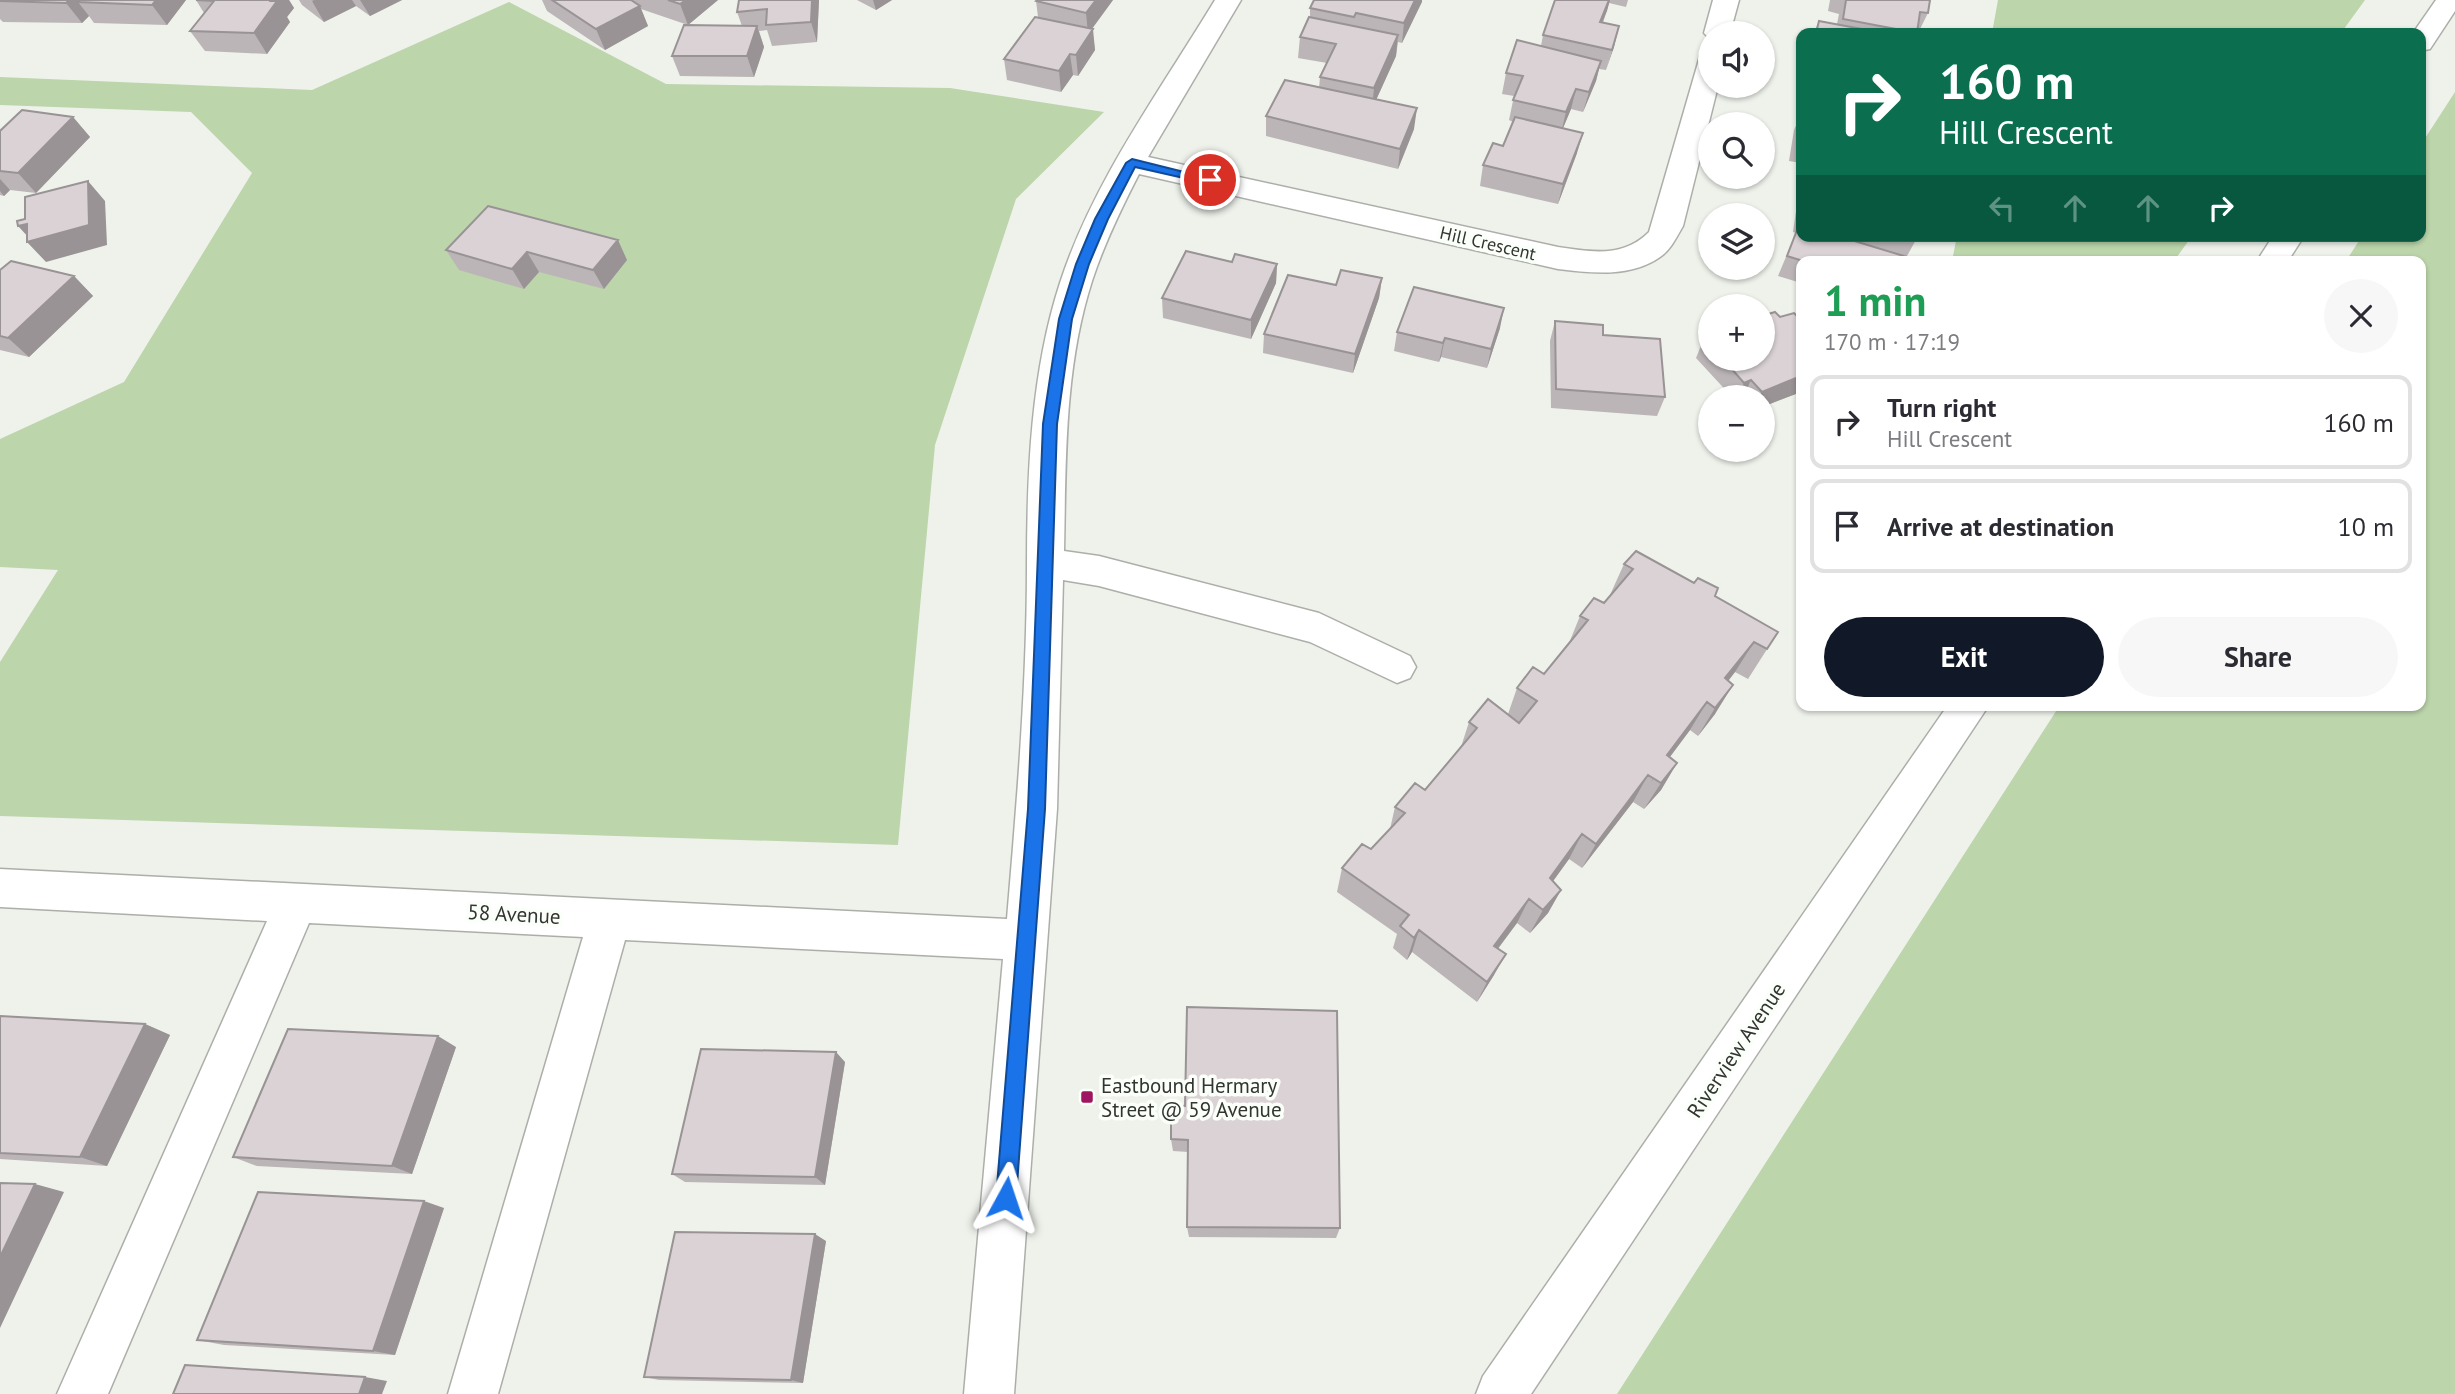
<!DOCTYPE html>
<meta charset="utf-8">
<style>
body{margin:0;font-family:"PT Sans",sans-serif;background:#f7f7f7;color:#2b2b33;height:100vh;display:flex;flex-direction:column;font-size:26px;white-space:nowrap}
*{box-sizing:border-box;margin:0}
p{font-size:23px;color:#7c7c81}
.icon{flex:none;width:38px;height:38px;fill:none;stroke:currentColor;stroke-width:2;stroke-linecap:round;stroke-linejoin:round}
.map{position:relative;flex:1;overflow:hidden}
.sheet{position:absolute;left:1796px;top:256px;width:630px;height:455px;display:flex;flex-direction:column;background:#fff;border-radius:14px;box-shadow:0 2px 5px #0004}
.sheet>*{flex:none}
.top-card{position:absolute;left:1796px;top:28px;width:630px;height:214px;border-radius:14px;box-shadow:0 2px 5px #0004;background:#0b6e4f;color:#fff;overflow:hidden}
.fabs{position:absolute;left:1698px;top:21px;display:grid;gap:14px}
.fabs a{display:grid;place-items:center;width:77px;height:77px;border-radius:50%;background:#fff;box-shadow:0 2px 5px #0004;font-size:35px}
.pin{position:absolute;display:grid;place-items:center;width:60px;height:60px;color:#fff;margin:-30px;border:4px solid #fff;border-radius:50%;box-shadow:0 2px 7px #0007}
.me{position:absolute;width:77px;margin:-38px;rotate:5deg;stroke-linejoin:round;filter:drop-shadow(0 0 5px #0008)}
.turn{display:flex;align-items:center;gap:24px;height:147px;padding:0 28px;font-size:32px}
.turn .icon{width:91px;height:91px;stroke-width:2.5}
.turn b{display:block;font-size:49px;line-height:60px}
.lanes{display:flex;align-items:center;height:66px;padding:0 28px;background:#0003;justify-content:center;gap:35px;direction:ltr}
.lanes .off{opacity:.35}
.round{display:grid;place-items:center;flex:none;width:74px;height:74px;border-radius:37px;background:#f7f7f7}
.head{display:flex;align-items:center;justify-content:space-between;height:119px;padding:0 28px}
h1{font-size:42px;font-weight:800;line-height:52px;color:#1e9e55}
.action{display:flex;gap:14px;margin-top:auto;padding:14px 28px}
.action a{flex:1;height:80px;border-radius:42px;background:#111827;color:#fff;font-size:28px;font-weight:800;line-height:80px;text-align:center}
.action a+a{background:#f7f7f7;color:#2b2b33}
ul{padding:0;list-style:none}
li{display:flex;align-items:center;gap:21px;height:94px;margin:0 14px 10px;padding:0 14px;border:4px solid #e1e1e2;border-radius:14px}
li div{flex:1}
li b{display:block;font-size:26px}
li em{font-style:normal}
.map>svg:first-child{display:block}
.green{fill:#bcd5ab}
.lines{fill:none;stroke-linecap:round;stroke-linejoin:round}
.minor-casing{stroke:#acafa9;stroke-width:3}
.minor{fill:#fff;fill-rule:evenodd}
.wall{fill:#bbb5b7}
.shaded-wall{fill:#999395}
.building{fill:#dad2d5;stroke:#999395;stroke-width:2}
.route{fill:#1a73e8;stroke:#114b97;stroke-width:2}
.poi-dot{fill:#a0155f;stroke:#fbfff9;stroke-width:2.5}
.labels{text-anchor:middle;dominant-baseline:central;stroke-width:7;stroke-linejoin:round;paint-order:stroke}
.far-street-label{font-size:18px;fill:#333532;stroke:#fbfff9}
.street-label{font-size:21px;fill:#333532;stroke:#fbfff9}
.poi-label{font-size:21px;fill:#333532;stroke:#fbfff9;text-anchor:start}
</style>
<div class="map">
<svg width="2455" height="1394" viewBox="0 0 2455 1394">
<rect width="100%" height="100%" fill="#eef2eb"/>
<!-- green -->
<path class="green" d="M1998,0H2365L2341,33H1992Z
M509,2L666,84L950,88L1104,112L1016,199L935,445L898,845L0,816V662L58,570L0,567V439L124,382L252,173L191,112L0,105V77L312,90Z
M2455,92V1394H1617L2060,705H2420V261H2346L2362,236H2420V146Z
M1957,236H2192L2174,261H1952Z"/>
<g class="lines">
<!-- minor casing -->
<g class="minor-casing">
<path id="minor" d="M1215,0H1241L1148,157L1558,247C1592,252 1623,258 1649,232L1700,56L1710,54V86H1718L1683,226C1677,236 1671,250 1660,257C1630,278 1592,273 1558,269L1139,174C1121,209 1104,244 1092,281C1064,368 1066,460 1064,551L1099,556L1319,613L1410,656L1416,667L1410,678L1397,683L1310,642L1099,586L1063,580L1057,809L1014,1394H964L1003,959L625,940L498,1394H448L583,937L309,923L108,1394H57L267,921L0,907V869L1007,919C1017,801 1027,683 1027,565C1027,473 1031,372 1060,283C1093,181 1160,91 1215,0Z
M1713,0H1739L1730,33H1710V39L1704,33Z
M2436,0H2455V11L2430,49L2420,51V33H2413Z
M2273,236H2304L2288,261H2257Z
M1948,705H1989L1531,1394H1476L1483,1376Z"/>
</g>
<!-- minor -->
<use href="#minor" class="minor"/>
</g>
<!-- wall -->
<path class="wall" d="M0,0H186L167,25L94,23L89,16L82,23L3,22L0,19Z
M196,0H289L294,8L287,17L290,22L267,54L205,51L190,31L204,13Z
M299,0H402L370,16L356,6L324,22L302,5Z
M542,0H718L688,25L641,9L648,26L605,50L547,11Z
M819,0L817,42L772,46L767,30L759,31L764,47L754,77L680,76L672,56L742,26L737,12Z
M857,0H892L876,10Z
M1113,0L1092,29L1095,50L1078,76L1073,75L1061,92L1007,80L1004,59L1038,17L1036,1Z
M1314,0H1422L1402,43L1398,42L1396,56L1376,100L1414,129L1398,169L1266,136V116L1319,88L1320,77L1327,63L1298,58L1300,37L1310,18V8Z
M1555,0H1628L1626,7L1609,3L1603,23L1619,26L1606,70L1599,69L1596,81L1583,112L1571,109L1563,128L1577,153L1558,204L1480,186L1483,165L1503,146L1513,122L1509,120L1514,96L1502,94L1506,73L1541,46L1543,35Z
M1830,0H1930L1928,13L1918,33H1814L1819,21L1837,24L1839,14L1828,11Z
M1801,115V163L1789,161L1794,130Z
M73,117L90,137L36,193L10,190L4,196L0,195V131Z
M1801,192V236H1918L1907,256L1896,254L1917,261H1801V283L1778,276L1796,233L1793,232L1798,198Z
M488,206L627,260L604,289L539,272L524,289L459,270L446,250Z
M1232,262L1277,264L1276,283L1251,339L1163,318L1162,298Z
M0,270L74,276L93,296L29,357L0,350Z
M1382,278L1379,298L1353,373L1263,353L1264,334L1336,285Z
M1780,317L1801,320V392L1762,407V397H1732L1696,358L1704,338L1710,336V359H1762Z
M1555,321L1603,335L1665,397L1657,416L1551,408L1550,341Z
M1500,328L1487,368L1441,357L1439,362L1394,351L1397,332Z
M1624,564L1715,596L1778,632L1748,679L1735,672L1728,681L1715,714L1698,736L1690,730L1670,757L1677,763L1661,790L1644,809L1633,802L1582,868L1569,859L1553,881L1561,890L1548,913L1530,933L1517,923L1498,949L1494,975L1477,1002L1412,952L1407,960L1393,948L1397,934L1337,892L1342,868L1371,849L1390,829L1395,807L1425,790L1461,747L1469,722L1508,714L1517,688L1544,674L1569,643L1580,616L1604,603L1611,595H1610Z
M0,1016L145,1024L170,1035L107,1166L0,1159Z
M456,1047L412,1174L257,1166L233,1157Z
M845,1062L825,1185L685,1182L672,1174Z
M1171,1105L1340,1228L1336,1238L1189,1237L1187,1227L1188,1152L1173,1151L1171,1139Z
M444,1208L395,1355L224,1345L197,1340Z
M826,1241L803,1383L659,1380L644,1377Z"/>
<!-- shaded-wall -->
<path class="shaded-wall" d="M69,0H101L78,2L89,16L82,23L66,3Z
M156,0H186L167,25L152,5Z
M272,0H289L294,8L287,17L290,22L267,54L254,33Z
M314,0H352L356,6L324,22L312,1Z
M360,0H402L370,16Z
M686,0H718L688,25L680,4Z
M812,0H819L817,42L811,22Z
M873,0H892L876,10Z
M1096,0H1113L1088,34L1086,13Z
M1415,0H1422V2L1402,43L1404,23Z
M1609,0H1610L1607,11L1594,42L1600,22Z
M640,6L648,26L605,50L596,29Z
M757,26L764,47L754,77L747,56Z
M1619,26L1614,47L1606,70L1612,50Z
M1093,29L1095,50L1078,76L1076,55Z
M1398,35L1396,56L1372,109L1374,88Z
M1070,54L1073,75L1061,92L1059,71Z
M1601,61L1596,81L1583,112L1589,92Z
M1576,89L1571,109L1561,133L1566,112Z
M1417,108L1414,129L1398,169L1400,149Z
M73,117L90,137L36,193L18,173Z
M1583,133L1577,153L1558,204L1563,184Z
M0,179L10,190L4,196L0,191Z
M88,181L105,201L107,245L46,262L27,242L31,240L18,226Z
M618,240L627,260L604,289L593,270Z
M527,252L539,272L524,289L512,269Z
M1277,264L1276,283L1251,339V320Z
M74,276L93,296L29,357L8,338Z
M1382,278L1379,298L1353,373L1355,354Z
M1504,308L1500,328L1487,368L1491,349Z
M1445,338L1441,357L1439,362L1443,343Z
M1801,373V392L1762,407V397H1759L1762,392Z
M1751,380L1743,397H1738L1744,383Z
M1754,642L1735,672L1708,707L1725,678Z
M1733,685L1715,714L1698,736L1715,708Z
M1707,702L1690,730L1651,782L1667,755Z
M1677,763L1661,790L1644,809L1661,783Z
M1648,775L1633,802L1582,868L1596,844Z
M1582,834L1569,859L1538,902L1550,878Z
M1561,890L1548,913L1530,933L1543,910Z
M1529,899L1517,923L1483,968L1494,946Z
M1419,930L1412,952L1407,960L1414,938Z
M1506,954L1494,975L1477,1002L1487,982Z
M145,1024L170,1035L107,1166L80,1157Z
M438,1036L456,1047L412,1174L392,1166Z
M836,1052L845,1062L825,1185L815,1177Z
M35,1184L64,1192L0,1328V1257Z
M424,1201L444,1208L395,1355L373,1351Z
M815,1234L826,1241L803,1383L791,1380Z
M365,1377L387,1381L382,1394H359Z"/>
<!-- building -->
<path class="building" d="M0,0H69L66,3L0,1Z
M80,0H156L152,5L78,2Z
M196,0H272L271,1H277L254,33L190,31L214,1Z
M552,0H631L640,6L596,29Z
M668,0H686L680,4Z
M739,0H812L811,22L766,25L767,9L737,12Z
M1037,0H1096L1086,13L1036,1Z
M1314,0H1415L1404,23L1356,13L1354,17L1310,8Z
M1555,0H1609L1600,22L1619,26L1612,50L1543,35Z
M1846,0H1930L1928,13L1920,12L1917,33L1843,19Z
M1035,17L1093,29L1076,55L1070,54L1059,71L1004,59Z
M1309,17L1398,35L1374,88L1320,77L1336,44L1300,37Z
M1819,21L1883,33H1816Z
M684,25L757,26L747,56H672Z
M1517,40L1601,61L1589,92L1576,89L1566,112L1513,100L1523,76L1506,73Z
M1285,80L1417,108L1400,149L1266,116Z
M22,110L73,117L18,173L0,171V131Z
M1515,117L1583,133L1563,184L1483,165L1493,143L1503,146Z
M1801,122V141H1798Z
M88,181L89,225L27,242V224L18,226L17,221L25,219V197Z
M488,206L618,240L593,270L527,252L512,269L446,250Z
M1799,225H1801V236H1838L1917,260L1803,261L1787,256Z
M1186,251L1232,262L1235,254L1277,264L1251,320L1162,298Z
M11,261L74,276L8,338L0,336V270Z
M1341,270L1382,278L1355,354L1264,334L1288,275L1336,285Z
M1414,287L1504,308L1491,349L1445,338L1443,343L1397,332Z
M1775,312L1780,317L1794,313L1801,320V376L1762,392L1751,380L1744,383L1723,359H1762V316Z
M1555,321L1603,325V335L1660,339L1665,397L1556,389Z
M1710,336V345L1704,338Z
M1636,551L1694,583L1698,578L1718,588L1715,596L1778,632L1767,649L1754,642L1725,678L1733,685L1715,708L1707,702L1667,755L1677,763L1661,783L1648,775L1596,844L1582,834L1550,878L1561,890L1543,910L1529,899L1494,946L1506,954L1487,982L1419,930L1414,938L1400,926L1409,915L1342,868L1362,844L1371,849L1405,813L1395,807L1415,783L1425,790L1477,728L1469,722L1488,699L1519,723L1537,701L1517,688L1533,667L1544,674L1588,620L1580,616L1594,598L1604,603L1633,569L1624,564Z
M1187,1007L1337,1011L1340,1228L1187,1227L1188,1140L1171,1139V1105L1185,1106Z
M0,1016L145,1024L80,1157L0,1153Z
M288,1029L438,1036L392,1166L233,1157Z
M701,1049L836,1052L815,1177L672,1174Z
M0,1183L35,1184L0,1257Z
M258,1192L424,1201L373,1351L197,1340Z
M675,1232L815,1234L791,1380L644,1377Z
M185,1365L365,1377L359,1394H173Z"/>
<!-- route -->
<path class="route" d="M1132,159L1216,180L1210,184L1135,167L1108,219L1089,264L1072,319L1057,424L1045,809L1016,1198L1013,1205L1006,1208L999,1205L996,1198L1028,809L1043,424L1059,319L1076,264L1095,219L1126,163Z"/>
<!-- markers -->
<rect class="poi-dot" x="1080" y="1090" width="14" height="14" rx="3.5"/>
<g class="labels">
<!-- far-street labels -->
<g class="far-street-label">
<text transform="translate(1488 243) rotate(13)">Hill Crescent</text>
</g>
<!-- street labels -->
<g class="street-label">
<text transform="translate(514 914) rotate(3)">58 Avenue</text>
<text transform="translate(1736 1050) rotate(-56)">Riverview Avenue</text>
</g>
<!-- poi labels -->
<g class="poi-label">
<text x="1101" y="1085">Eastbound Hermary<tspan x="1101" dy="24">Street @ 59 Avenue</tspan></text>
</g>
</g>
</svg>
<div class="fabs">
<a><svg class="icon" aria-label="sound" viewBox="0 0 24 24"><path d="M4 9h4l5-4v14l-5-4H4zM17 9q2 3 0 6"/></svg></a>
<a><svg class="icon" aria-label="search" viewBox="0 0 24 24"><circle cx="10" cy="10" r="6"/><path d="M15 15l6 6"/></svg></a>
<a><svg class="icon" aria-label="layers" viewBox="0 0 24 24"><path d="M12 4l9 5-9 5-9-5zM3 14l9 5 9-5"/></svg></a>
<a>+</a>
<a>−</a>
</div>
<div class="pin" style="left:1210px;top:180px;background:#d93025"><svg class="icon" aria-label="arrive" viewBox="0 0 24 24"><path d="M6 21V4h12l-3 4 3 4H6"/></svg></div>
<svg class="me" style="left:1006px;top:1198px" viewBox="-20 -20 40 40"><path d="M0-17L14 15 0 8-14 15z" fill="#1a73e8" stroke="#fff" stroke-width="4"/></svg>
<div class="top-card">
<div class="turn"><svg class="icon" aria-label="right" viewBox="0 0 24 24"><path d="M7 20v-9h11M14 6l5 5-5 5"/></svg><div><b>160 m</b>Hill Crescent</div></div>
<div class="lanes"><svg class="icon off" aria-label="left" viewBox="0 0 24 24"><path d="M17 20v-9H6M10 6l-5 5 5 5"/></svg><svg class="icon off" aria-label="ahead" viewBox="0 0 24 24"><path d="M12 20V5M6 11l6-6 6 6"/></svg><svg class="icon off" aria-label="ahead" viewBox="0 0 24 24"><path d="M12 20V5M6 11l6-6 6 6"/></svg><svg class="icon" aria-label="right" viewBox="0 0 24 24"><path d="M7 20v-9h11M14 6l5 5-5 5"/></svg></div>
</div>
<section class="sheet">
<div class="head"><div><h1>1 min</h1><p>170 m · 17:19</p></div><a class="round"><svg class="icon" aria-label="close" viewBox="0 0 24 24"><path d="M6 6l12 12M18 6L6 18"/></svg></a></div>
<ul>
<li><svg class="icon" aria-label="right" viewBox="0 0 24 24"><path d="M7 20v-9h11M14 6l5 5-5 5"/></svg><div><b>Turn right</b><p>Hill Crescent</p></div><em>160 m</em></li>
<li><svg class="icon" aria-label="arrive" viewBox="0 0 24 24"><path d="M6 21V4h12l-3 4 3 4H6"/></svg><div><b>Arrive at destination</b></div><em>10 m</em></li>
</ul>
<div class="action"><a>Exit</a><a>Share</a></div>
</section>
</div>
